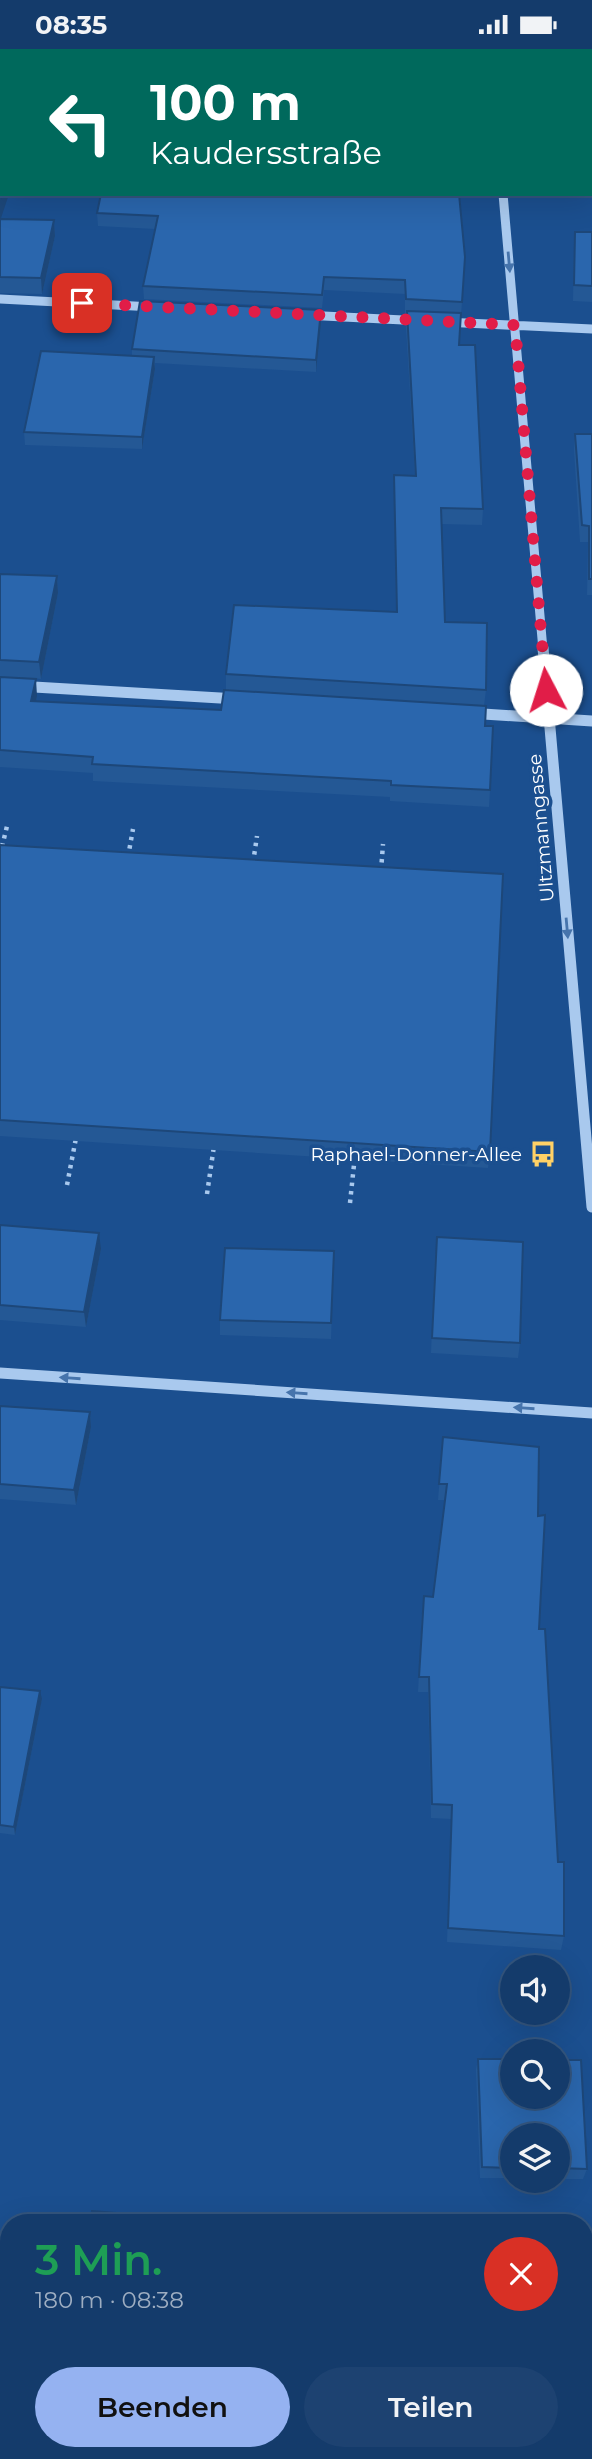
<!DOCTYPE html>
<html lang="de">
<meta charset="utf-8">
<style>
body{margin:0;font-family:Montserrat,sans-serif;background:#1d4271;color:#f1f3f6;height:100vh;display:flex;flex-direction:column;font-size:26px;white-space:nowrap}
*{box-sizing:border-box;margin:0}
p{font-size:23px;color:#9dadc1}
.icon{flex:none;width:38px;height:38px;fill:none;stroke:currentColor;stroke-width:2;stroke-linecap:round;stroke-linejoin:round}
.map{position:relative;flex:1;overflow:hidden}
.sheet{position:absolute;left:0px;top:2165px;width:593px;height:247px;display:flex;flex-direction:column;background:#143b6b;border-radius:28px 28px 0 0;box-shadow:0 7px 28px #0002,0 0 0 2px #33557e}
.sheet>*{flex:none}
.top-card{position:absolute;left:0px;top:0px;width:593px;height:147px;box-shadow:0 7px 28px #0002,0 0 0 2px #33557e;background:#00695c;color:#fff;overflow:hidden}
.fabs{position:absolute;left:500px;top:1906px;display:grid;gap:14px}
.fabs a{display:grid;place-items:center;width:70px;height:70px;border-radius:50%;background:#143b6b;box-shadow:0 7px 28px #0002,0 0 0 2px #33557e;font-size:35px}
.pin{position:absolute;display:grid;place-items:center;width:60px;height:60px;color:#fff;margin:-30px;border-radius:14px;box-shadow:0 4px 10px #0006}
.me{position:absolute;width:77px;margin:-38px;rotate:355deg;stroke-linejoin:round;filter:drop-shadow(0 0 5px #0008)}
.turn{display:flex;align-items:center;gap:24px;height:147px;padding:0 35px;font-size:32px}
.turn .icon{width:91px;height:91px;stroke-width:2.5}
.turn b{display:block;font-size:49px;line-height:60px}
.round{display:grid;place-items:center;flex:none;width:74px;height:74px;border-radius:37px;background:#1d4271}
.overview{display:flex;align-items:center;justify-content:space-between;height:119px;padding:0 35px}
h1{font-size:42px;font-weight:600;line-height:52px;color:#1e9e55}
.cta{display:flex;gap:14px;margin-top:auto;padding:14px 35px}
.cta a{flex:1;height:80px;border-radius:42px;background:#95b2f1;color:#111;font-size:28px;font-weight:600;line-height:80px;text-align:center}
.cta a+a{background:#1d4271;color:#f1f3f6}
.status{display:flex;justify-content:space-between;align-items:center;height:49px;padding:0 35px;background:#143b6b;direction:ltr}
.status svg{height:19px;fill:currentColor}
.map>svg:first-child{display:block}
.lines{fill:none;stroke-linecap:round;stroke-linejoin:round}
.path{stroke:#a9c9ee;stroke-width:4.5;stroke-dasharray:3.5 5;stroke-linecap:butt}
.minor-far2{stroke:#a9c9ee;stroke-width:9}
.minor-far1{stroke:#a9c9ee;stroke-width:11}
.minor{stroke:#a9c9ee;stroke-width:15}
.wall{fill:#245895}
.shaded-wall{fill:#1d4779}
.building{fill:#2a66ad;stroke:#1d4779;stroke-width:2}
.oneway{fill:#4674ac}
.route{stroke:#e11d48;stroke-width:12;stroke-dasharray:0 21.6}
.labels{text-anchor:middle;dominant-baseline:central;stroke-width:7;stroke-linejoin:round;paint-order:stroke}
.street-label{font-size:19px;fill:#fff;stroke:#1b4f8f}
.poi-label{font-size:19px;fill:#fff;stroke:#1b4f8f;text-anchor:end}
</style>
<div class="status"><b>08:35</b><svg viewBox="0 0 49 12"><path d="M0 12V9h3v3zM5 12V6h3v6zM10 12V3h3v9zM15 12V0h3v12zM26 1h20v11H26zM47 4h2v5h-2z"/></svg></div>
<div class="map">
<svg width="592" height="2410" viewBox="0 0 592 2410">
<rect width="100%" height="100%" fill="#1b4f8f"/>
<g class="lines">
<!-- path -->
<path class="path" d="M0,806L8,773
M128,808L133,780
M253,814L257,787
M381,822L383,795
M67,1136L76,1089
M207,1145L214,1097
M350,1154L355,1106"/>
<!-- minor-far2 -->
<path class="minor-far2" d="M503,145L543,601
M0,250L153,258
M304,266L423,272
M444,273L592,280"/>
<!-- minor-far1 -->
<path class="minor-far1" d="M543,599L592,1158
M0,636L237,650
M468,664L592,672
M0,1324L592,1364"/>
<!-- minor -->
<path class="minor" d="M0,2409L8,2410"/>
</g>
<!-- wall -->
<path class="wall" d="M0,0L2,2L1,170L54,171L55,187L42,245L0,244Z
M101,145L465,208L459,296L483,460L482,476L441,475L445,573L486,641L484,657L485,677L490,741L489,758L390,752V748L93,732V724L0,718V525L57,527L58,544L41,630L12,628L37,647L36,652L221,661L226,641V625L396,562L394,426L415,427L406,278L407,264H405V245L324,241L322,259L144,250L143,237L155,180L98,177L97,164Z
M575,183H592V253L573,252L574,198Z
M321,273L316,323L155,314V320L142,400L25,396L24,383L132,307V300Z
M575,385H592V546H587L588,493H580L574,401Z
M0,796L490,1103L488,1119L0,1087Z
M0,1176L101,1200L86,1278L0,1271Z
M334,1202L331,1290L220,1286V1271Z
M435,1204L520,1294L518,1309L431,1304Z
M0,1357L90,1363L91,1378L76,1456L0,1450Z
M443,1388L538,1467L539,1580L564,1887L561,1901L447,1893L451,1770L431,1769L428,1643H418L422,1563L433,1548L445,1451H438Z
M0,1638L42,1650L15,1786L0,1784Z
M478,2010H513V2048H558V2011H581L587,2120L583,2130H558V2086H513V2129H480L476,2021Z"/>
<!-- shaded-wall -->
<path class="shaded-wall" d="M2,145H9L0,172V151Z
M54,171L55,187L42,245L41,229Z
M321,261V273L316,323V311Z
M154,308L155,320L142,400V388Z
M57,527L58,544L41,630L39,613Z
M36,630L37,647L33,668L31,652Z
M99,1184L101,1200L86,1278L84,1263Z
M90,1363L91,1378L76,1456L74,1441Z
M40,1642L42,1650L15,1786L14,1778Z"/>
<!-- building -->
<path class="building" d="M0,0H45V2H2V145L0,151Z
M358,0H446V2H358Z
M546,0H592V82V2H546Z
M101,145H459L465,208L462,253L406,250L405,231L324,228L322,246L143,237L158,167L97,164Z
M0,170L54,171L41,229L0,228Z
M575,183H592V237L574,236Z
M140,252L321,261L316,311L132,300Z
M407,262L461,264L459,296H475L483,460L441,459L445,573L487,574L486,641L226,625L234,556L397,563L394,426L416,427Z
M41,302L154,308L142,388L24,383Z
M575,385H592V530H589V477L582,476Z
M0,525L57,527L39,613L0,611Z
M0,628L36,630L31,652L221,661L224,641L486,657L485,677H493L490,741L391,736V732L92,715L93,708L0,701Z
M0,796L503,825L490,1103L0,1071Z
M0,1176L99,1184L84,1263L0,1256Z
M437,1188L523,1193L520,1294L432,1289Z
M225,1199L334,1202L331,1274L220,1271Z
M0,1357L90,1363L74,1441L0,1435Z
M443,1388L539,1398L538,1467L545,1466L539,1580H545L558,1813H564V1887L448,1879L452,1756L432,1755L429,1628H419L424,1547L433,1548L447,1435H439Z
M0,1638L40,1642L14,1778L0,1776Z
M478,2010H513V2048H558V2011H581L587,2120L558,2119V2086H513V2119L482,2118Z
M92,2162L187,2170L186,2174H91Z"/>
<!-- one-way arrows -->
<defs><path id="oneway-solid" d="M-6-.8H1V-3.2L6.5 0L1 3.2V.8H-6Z" transform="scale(1.75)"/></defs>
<g class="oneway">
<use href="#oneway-solid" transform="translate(509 213) rotate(85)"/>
<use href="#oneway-solid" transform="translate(567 879) rotate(85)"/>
<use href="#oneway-solid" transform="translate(70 1329) rotate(-176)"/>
<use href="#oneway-solid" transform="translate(297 1344) rotate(-176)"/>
<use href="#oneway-solid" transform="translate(524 1359) rotate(-176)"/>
</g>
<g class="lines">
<!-- route -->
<path class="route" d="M82,254L515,276L546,641"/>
</g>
<!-- icons -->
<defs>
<g id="bus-bare" transform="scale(2.1)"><path d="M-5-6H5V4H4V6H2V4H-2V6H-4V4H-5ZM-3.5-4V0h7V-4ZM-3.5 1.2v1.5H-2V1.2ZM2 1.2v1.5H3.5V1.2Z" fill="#ffd166" stroke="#1b4f8f" stroke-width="2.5" paint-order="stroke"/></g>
</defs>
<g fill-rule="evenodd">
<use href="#bus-bare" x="543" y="1105"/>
</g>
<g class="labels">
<!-- street labels -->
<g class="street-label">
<text transform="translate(541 779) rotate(-95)">Ultzmanngasse</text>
</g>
<!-- poi labels -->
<g class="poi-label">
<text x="522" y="1105">Raphael-Donner-Allee</text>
</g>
</g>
</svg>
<div class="fabs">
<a><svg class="icon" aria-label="sound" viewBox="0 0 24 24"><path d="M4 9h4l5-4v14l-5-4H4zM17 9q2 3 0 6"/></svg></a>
<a><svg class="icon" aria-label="search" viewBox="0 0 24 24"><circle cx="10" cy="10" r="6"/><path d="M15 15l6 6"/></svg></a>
<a><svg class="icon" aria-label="layers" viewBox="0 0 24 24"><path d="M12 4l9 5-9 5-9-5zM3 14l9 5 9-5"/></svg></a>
</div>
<div class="pin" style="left:82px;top:254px;background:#d93025"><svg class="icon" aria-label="arrive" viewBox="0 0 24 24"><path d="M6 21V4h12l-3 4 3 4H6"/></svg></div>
<svg class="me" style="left:546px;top:641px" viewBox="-20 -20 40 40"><circle r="19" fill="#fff"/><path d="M0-13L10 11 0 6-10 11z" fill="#e11d48"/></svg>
<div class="top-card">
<div class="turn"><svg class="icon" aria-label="left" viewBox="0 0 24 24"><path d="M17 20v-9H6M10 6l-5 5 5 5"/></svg><div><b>100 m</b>Kaudersstraße</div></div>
</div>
<section class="sheet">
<div class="overview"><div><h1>3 Min.</h1><p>180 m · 08:38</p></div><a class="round" style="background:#d93025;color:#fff"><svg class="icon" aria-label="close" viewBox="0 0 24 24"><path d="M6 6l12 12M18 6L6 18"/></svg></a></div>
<div class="cta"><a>Beenden</a><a>Teilen</a></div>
</section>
</div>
